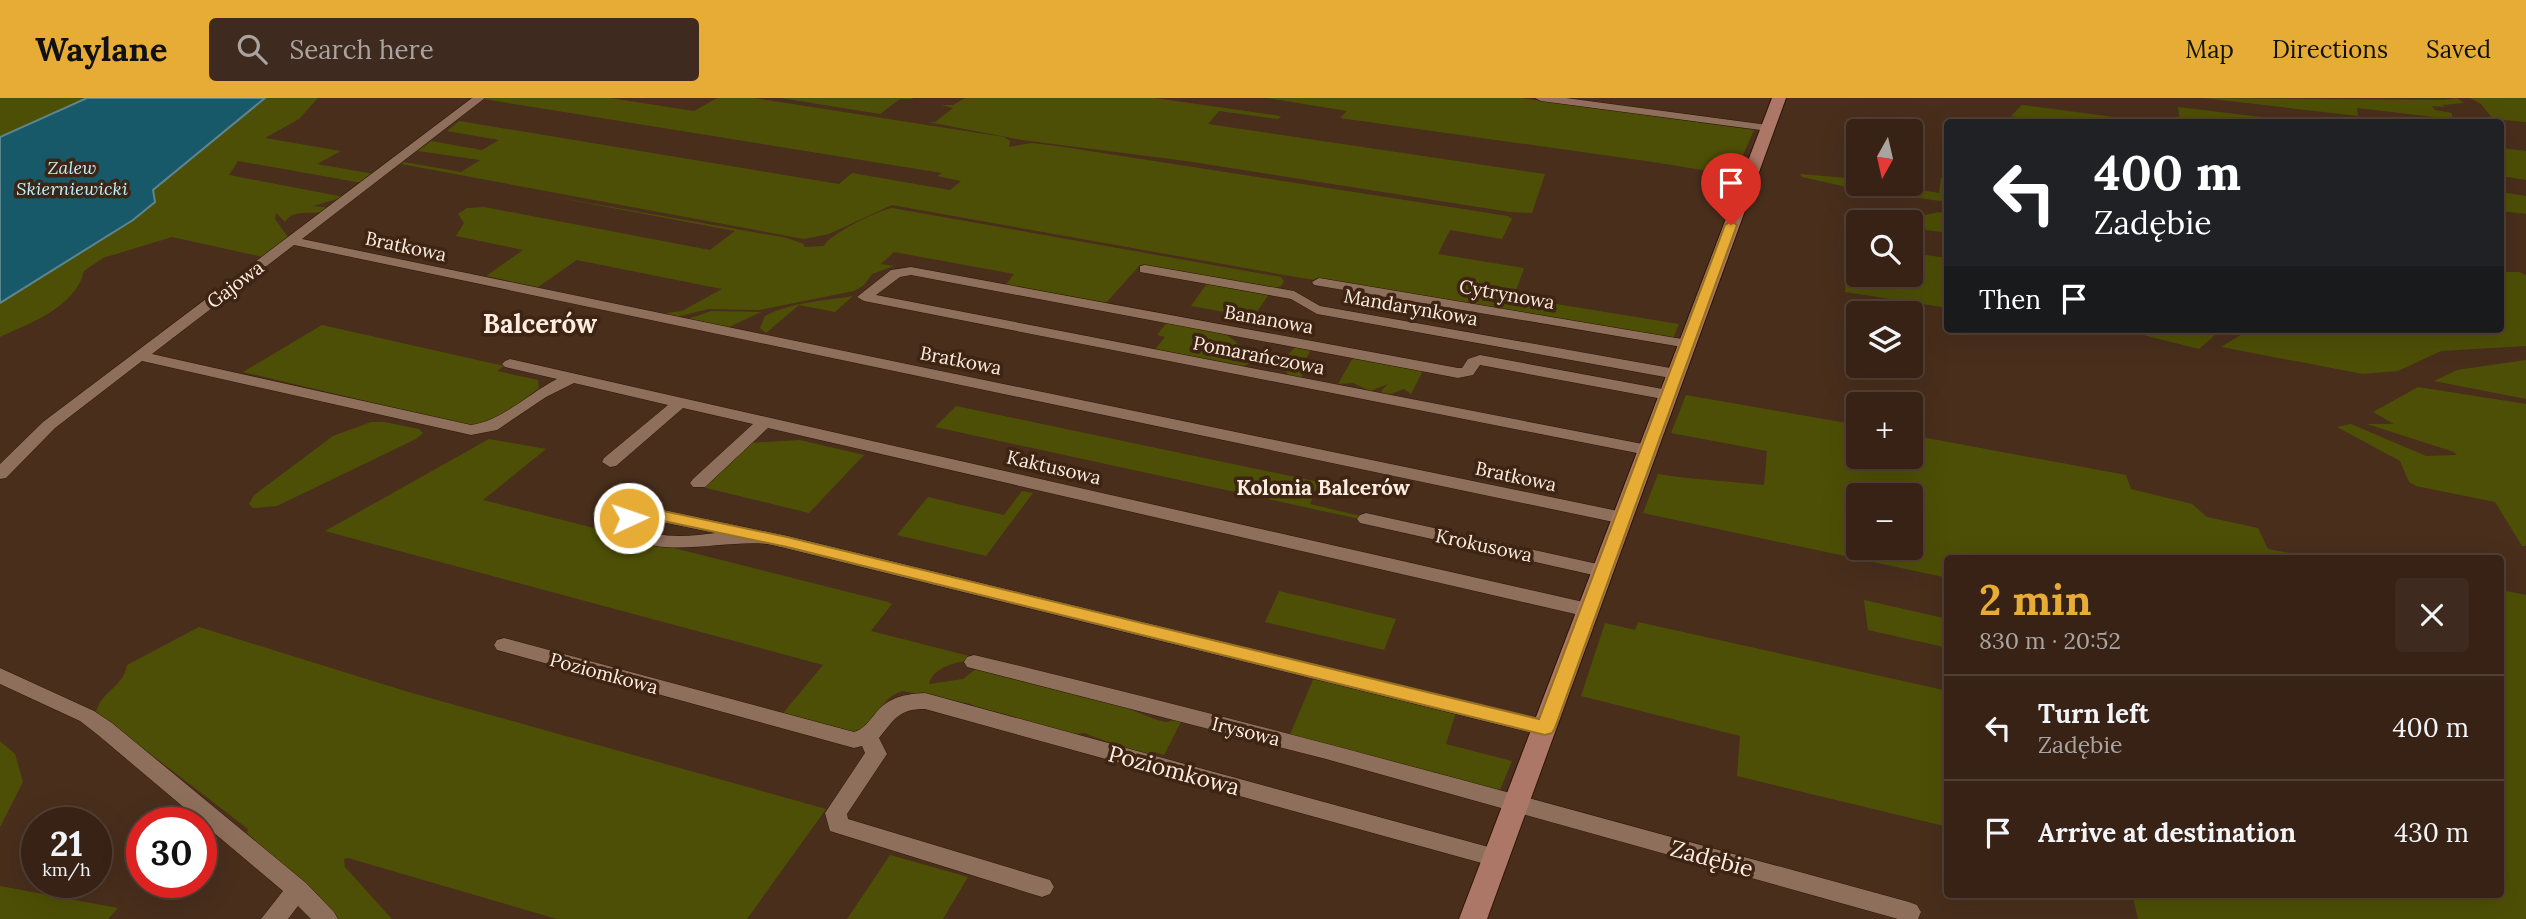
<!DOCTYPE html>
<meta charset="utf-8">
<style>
body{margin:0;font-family:Lora,serif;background:#3e2a1e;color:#f1f3f6;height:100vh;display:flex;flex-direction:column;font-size:26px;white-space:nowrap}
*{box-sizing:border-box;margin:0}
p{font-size:23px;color:#aaa4a0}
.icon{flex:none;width:38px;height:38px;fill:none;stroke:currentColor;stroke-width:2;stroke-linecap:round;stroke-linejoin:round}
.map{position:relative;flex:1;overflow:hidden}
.panel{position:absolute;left:1944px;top:457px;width:560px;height:343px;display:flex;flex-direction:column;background:#372215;border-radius:7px;box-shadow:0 7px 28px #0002,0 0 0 2px #513f34}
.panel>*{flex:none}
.guide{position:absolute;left:1944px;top:21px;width:560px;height:214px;border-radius:7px;box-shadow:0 7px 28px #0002,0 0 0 2px #513f34;background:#202124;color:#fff;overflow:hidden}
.needle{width:46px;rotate:188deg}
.buttons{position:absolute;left:1846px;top:21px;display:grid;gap:14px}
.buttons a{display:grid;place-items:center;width:77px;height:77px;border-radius:7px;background:#372215;box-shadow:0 7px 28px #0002,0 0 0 2px #513f34;font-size:35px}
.speed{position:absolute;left:21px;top:709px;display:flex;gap:14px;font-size:35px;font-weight:700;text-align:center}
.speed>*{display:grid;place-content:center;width:91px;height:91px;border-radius:50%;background:#372215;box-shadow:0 7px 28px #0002,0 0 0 2px #513f34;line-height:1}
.speed small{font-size:18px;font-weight:400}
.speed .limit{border:10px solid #d22;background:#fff;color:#111}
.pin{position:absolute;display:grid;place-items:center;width:60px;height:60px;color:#fff;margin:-72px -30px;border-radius:50% 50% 50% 0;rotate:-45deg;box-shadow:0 0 7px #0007}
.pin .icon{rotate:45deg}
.me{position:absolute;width:77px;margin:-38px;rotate:87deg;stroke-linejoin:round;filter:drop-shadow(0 0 5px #0008)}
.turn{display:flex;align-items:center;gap:24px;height:147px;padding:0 35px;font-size:32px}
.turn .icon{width:91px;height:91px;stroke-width:2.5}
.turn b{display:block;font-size:49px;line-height:60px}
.then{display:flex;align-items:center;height:66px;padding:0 35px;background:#0003;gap:14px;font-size:26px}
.round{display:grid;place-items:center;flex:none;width:74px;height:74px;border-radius:7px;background:#3e2a1e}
.head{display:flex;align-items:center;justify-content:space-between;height:119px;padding:0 35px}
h1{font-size:42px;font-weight:700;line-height:52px;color:#e6ac36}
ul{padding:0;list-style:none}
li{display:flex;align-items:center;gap:21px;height:105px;padding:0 35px;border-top:2px solid #513f34}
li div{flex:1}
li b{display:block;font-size:26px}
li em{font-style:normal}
header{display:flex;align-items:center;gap:42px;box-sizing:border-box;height:98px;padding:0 35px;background:#e6ac36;color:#111}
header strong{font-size:33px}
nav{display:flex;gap:38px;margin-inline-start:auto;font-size:24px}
.search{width:490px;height:63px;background:#3e2a1e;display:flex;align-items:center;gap:18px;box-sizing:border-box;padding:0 24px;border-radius:7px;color:#aaa4a0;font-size:26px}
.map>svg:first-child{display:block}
.green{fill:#4e4f06;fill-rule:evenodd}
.water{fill:#185969;stroke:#5d858d;stroke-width:2}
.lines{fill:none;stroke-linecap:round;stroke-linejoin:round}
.street-casing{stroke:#2e1504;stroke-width:1}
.secondary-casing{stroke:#2e1504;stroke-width:2}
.street{fill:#8e6f5b;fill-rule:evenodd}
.secondary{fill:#ac7767;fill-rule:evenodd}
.route{fill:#e6ac36;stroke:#967023;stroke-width:2}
.labels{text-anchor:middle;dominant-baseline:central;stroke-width:7;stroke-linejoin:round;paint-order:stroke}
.far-water-label{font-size:18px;font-style:italic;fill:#b9eefd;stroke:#3e2412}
.street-label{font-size:19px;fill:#feece1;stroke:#3e2412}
.neighbourhood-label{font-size:21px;font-weight:bold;fill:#feece1;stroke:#3e2412}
.near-street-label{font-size:23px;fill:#feece1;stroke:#3e2412}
.district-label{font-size:26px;font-weight:bold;fill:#feece1;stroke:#3e2412}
</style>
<header>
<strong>Waylane</strong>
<div class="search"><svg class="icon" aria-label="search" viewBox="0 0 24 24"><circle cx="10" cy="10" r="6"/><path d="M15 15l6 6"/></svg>Search here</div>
<nav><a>Map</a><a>Directions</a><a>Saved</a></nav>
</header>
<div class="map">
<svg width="2526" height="821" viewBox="0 0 2526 821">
<rect width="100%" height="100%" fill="#492e1c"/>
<!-- green -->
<path class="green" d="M0,0H318L299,21L265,40L341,53L317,66L374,76L362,85L238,63L229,77L344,99L313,108L331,110C317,120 294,108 285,124L276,115L275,121L288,139L263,159L172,139L103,160L84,173C76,209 30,225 0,239Z
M486,0H610L694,13L717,0H754L1004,39L1010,43L1009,49L1031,45L1057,48L1508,118L1512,121L1502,141L1450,132L1438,156L1524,170L1514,199L1679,226L1673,241L1284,177L892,107L829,136L804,141L401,66L404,64L461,74L480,62L418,53L431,43L482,52L499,42L447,33L459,23L839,86L852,75L950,92L961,83L937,78L942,75L484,1Z
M781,0H912L913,1H900L880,16Z
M965,0H1155L1281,18L1278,21L1219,13L1208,26L1545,76L1532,115L1510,114L1186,63L1022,42L928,24H935L953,10L941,7H953Z
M1267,0H1521L1754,32L1732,82L1721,75L1653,64L1340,20L1347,13Z
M2203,0L2444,2L2457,0L2464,5L2442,7L2445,9L2432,8L2435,12L2452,15V21L2357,10L2358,18Z
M2470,0H2526V24L2493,21L2481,6Z
M2022,7L2152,24H2053L2011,18Z
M2178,9L2303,24H2180Z
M2501,50L2526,53V82L2501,78Z
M1800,76L1858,81V86H1885L1939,95L1941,80L1948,77V104L1860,92L1802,79Z
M2501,94L2526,98V116L2501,113Z
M533,95L787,140L804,146V149L824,148C828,137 878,112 892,110L1281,179L1284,183L1281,188L1274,190L1140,167L1104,207L1004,189L1014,176L894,154L881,166L894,168L872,176L864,187L854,193L760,212L708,211L676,219L667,218V215L682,213L722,191L577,162L538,189L486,178L523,152L456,138L464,125L458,116L467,110L484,109L710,152L735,133Z
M1938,114L1948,116V135L1926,132L1921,118Z
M1911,155L1948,160V210L1845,194L1847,167L1858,169V177H1911Z
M2501,174H2519L2526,177V248L2441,253L2398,273L2363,276L2221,249L2250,231H2501Z
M1208,184L1270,195L1253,219L1191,208Z
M853,198L835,214L799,207L766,235L760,230L765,218C791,204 824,203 853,198Z
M711,213L761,214L727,230L685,222Z
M1168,223L1227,237L1254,259C1250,268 1244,268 1236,269L1153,254L1165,239L1157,237Z
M322,227L504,268L497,273L538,282L539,290L492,325L475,329L243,274Z
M2119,231H2222L2199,251Z
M1302,249L1312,250L1304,264L1309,265L1300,281L1289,279L1286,273L1285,260L1294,250Z
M1354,258L1424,271L1411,296L1404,291L1391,296L1383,295L1381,293L1388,286L1370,293L1353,285L1338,286Z
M2526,262V301L2434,283L2457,272Z
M2418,289L2526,306V448H2522L2495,404L2416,388L2409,384L2400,363L2337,329L2351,326L2426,358L2457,357L2454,354L2367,326H2394L2373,314Z
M1686,297L1858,327V359H1911V337L2126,377L2131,391L2192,406L2207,419L2258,430L2268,451L2317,460H1948V480L1643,415L1658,376C1694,382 1729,383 1764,387L1767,353L1671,335ZM1911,397V450H1858V397Z
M956,308L1319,384L1310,406L1365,419L1364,422L935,329Z
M371,324H384L419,331L423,335L416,341L277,408L253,410L249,406L254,397L333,338Z
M489,341L546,351L483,402L888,504L892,506L871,533L981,561C964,562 933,567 929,586L963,581L977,570L1114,605L1157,622L1166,624L1183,620L1164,657L1154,654L1144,657L1084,635L1069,637L1004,616L982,612L971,606L903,593C887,597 881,610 872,622C851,648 806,627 779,620L823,567L325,433Z
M800,342L864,357L809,415L702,389L748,345Z
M1022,393L1033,395L986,458L897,437L928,399L1004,417Z
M2501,492L2526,497V821H2138L2132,796H2501Z
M1279,493L1396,521L1384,552L1265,524Z
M1864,502L1948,521V550L1868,532Z
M1638,524L1948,593V729L1737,678L1740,638L1581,598L1605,525L1635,532Z
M199,529L405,593L826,711L747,821H557L348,760L344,761L345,769L392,821H339L247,735L248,731L96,614C102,592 123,590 127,567Z
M1315,577L1457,611L1446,646L1512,663L1500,692L1289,639Z
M0,643L15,656L23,684L0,729Z
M890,757L968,779L943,821H847Z
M0,788L118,810L108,821H0Z"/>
<!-- water -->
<path class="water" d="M87,0H265L153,92L155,104L133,122L0,205V39Z"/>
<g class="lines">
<!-- street casing -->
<g class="street-casing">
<path id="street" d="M472,0H485L302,141L1623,414L1632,420L1623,426L294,147L152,256L471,327C502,323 529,295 557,281L505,269L502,266L505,263L510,261L1588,505L1595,507L1598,512L1595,517L1588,519L768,330L705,389H693L690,385L693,381L753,326L683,310L616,368L610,369L602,364L604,360L668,307L574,285L546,299L497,332L471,337L142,263L55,330L6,380L0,381V366L43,324Z
M1535,0H1566L1768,27L1774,30L1768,33L1541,3Z
M1145,167L1294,193L1320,208L1676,271L1684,276L1676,281L1317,216L1291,201L1140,174V168Z
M911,169L1458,270H1462L1468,261L1480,257L1668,292L1676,297L1668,302L1480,267L1473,277L1458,280L911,177L900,179L876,197L1653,348L1655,352L1647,357L864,203L857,199L891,172Z
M1319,180L1688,242L1695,246L1688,250L1314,187L1312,184Z
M647,409L787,438L1545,622L1552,624L1555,630L1552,636L1545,638L773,447C729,438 646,469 616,426L624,415ZM647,421L716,435C690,438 656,443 635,425Z
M1366,415L1602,467L1609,469L1611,473L1609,477L1602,479L1360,425L1357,421L1360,417Z
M504,540L854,634C864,631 868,624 875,616C888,599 905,596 925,595L1496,751L1504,753L1507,760L1504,767L1496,769L925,611C898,611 895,621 879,640L887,656L847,716L848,721L1050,782L1054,789L1050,796L1042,799L830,733L825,715L865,655L862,648L854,650L497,552L494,547L497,542Z
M974,557C1288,632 1598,719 1909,804L1917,807L1921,814L1918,821H1898L1326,661L967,569L964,564L967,559Z
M0,570L94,613L112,625L306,785L334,814L338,821H311L298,808L288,821H261L283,793L98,637L80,623L0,586Z"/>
</g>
<!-- secondary casing -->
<g class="secondary-casing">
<path id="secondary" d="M1772,0H1786L1487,821H1459Z"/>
</g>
<!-- street -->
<use href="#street" class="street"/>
<!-- secondary -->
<use href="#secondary" class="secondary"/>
</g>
<!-- route -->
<path class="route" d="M1731,123L1737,127L1555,630L1552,635L1545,637L787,449L654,421L629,425L621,420L634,412L654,411L787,439L1539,621L1725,127Z"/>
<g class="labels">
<!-- far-water labels -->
<g class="far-water-label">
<text x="72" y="69">Zalew<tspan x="72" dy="21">Skierniewicki</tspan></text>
</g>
<!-- street labels -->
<g class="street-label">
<text transform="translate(406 148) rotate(12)">Bratkowa</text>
<text transform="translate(235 186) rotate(-37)">Gajowa</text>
<text transform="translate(1507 196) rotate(10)">Cytrynowa</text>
<text transform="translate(1411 209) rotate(10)">Mandarynkowa</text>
<text transform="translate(1269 221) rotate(10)">Bananowa</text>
<text transform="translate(1259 257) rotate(11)">Pomarańczowa</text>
<text transform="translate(961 262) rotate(11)">Bratkowa</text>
<text transform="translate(1054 369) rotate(13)">Kaktusowa</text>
<text transform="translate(1516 378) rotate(12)">Bratkowa</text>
<text transform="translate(1484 447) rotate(12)">Krokusowa</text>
<text transform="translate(604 575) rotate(15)">Poziomkowa</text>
<text transform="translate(1246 633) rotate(14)">Irysowa</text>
</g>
<!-- neighbourhood labels -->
<g class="neighbourhood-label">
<text x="1323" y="389">Kolonia Balcerów</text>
</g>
<!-- near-street labels -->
<g class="near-street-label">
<text transform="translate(1174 672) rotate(15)">Poziomkowa</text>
<text transform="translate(1712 760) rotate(15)">Zadębie</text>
</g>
<!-- district labels -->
<g class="district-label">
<text x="540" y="225">Balcerów</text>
</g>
</g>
</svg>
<div class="buttons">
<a><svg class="needle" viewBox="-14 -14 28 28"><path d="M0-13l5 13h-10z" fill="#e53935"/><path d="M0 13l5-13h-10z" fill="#aaa4a0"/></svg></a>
<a><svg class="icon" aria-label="search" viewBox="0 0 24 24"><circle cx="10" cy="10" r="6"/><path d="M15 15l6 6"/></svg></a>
<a><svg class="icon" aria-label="layers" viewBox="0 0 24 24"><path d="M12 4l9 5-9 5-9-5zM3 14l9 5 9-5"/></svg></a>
<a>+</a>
<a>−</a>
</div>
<div class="speed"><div>21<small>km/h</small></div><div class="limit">30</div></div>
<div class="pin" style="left:1731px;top:127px;background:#d93025"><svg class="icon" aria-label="arrive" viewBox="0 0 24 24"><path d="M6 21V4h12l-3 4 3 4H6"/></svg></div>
<svg class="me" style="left:629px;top:420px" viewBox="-20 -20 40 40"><circle r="17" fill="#e6ac36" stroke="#fff" stroke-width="3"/><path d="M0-11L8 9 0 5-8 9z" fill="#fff"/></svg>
<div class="guide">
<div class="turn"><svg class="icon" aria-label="left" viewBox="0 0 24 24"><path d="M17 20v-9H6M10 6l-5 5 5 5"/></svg><div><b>400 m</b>Zadębie</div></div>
<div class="then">Then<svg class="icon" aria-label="arrive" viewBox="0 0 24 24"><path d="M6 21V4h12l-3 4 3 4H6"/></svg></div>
</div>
<section class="panel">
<div class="head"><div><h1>2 min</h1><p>830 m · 20:52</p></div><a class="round"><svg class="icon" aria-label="close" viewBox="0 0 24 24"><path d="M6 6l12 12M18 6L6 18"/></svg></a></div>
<ul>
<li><svg class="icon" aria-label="left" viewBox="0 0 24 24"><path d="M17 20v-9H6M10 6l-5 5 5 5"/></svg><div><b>Turn left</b><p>Zadębie</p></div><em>400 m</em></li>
<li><svg class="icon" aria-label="arrive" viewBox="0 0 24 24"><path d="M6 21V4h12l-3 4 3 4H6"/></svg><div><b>Arrive at destination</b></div><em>430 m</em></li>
</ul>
</section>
</div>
